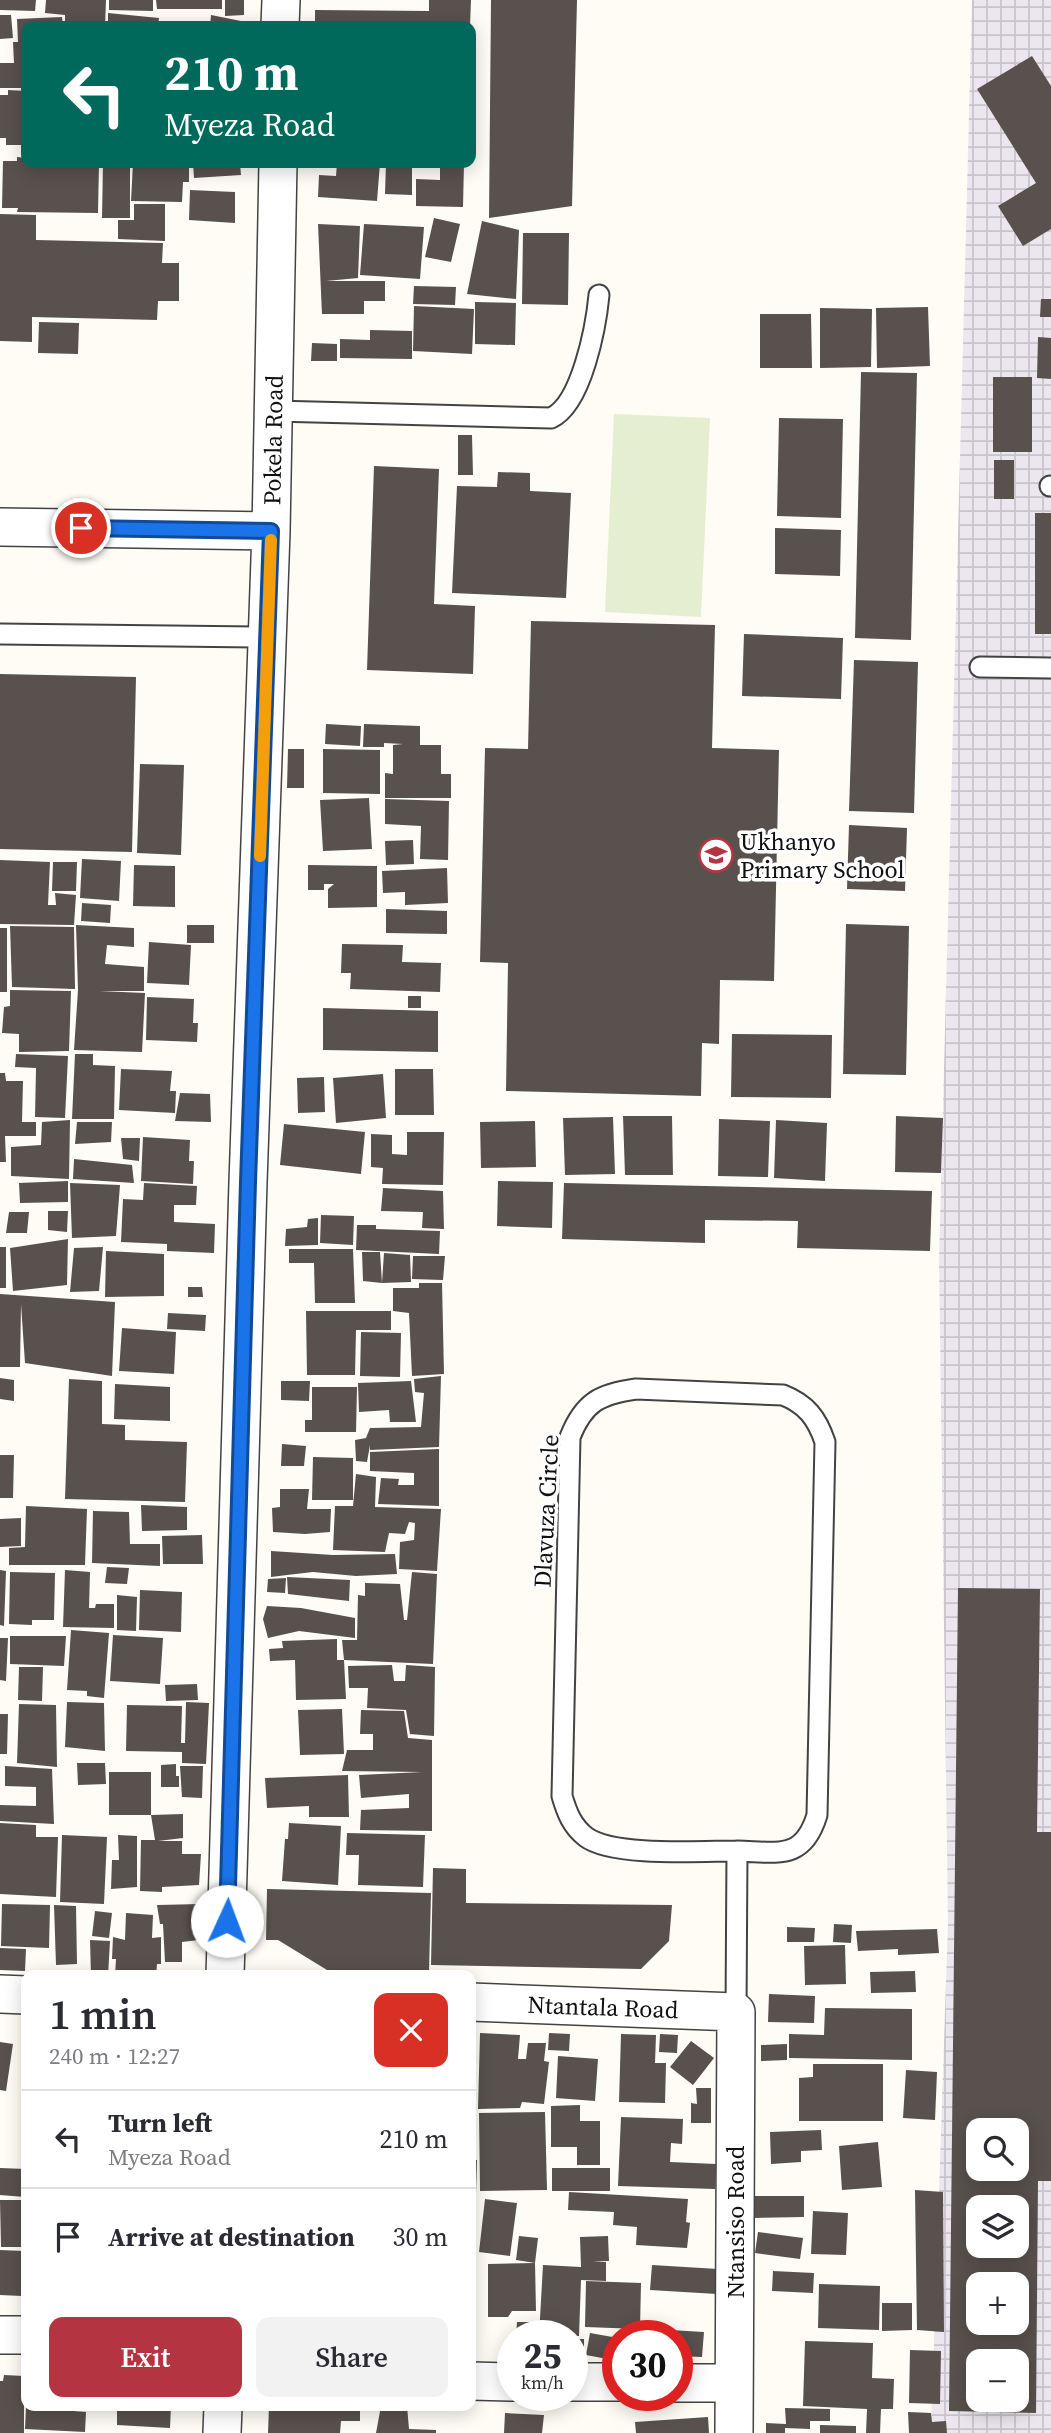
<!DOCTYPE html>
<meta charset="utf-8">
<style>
body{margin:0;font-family:"Source Serif 4",serif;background:#f2f2f3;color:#2b2b33;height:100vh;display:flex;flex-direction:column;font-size:26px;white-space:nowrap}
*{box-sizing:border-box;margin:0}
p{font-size:23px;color:#7c7c81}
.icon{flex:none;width:38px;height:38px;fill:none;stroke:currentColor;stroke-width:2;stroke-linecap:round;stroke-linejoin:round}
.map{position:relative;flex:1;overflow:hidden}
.details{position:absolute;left:21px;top:1970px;width:455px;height:441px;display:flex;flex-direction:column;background:#fff;border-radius:14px;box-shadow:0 4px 18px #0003}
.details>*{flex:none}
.guide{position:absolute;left:21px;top:21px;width:455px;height:147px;border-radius:14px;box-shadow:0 4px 18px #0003;background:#00695c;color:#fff;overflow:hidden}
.fabs{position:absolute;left:966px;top:2118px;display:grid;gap:14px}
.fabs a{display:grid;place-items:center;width:63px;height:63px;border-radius:14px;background:#fff;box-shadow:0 4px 18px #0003;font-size:35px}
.speed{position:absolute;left:497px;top:2320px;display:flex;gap:14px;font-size:35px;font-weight:700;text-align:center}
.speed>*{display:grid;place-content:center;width:91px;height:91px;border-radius:50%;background:#fff;box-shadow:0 4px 18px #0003;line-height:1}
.speed small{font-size:18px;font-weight:400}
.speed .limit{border:10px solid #d22;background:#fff;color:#111}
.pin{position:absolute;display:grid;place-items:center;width:60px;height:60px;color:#fff;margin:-30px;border:4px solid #fff;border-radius:50%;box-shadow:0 2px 7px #0007}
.me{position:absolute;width:77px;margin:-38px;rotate:2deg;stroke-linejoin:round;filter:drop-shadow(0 0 5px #0008)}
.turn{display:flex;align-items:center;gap:24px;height:147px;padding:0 28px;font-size:32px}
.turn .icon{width:91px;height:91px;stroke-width:2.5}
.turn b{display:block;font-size:49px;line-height:60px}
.round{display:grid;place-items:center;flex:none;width:74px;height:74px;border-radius:14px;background:#f2f2f3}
.summary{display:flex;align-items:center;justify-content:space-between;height:119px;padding:0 28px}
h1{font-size:42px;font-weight:600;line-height:52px}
.button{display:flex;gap:14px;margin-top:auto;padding:14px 28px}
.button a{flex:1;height:80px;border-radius:14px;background:#b43541;color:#fff;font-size:28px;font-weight:600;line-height:80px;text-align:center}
.button a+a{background:#f2f2f3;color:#2b2b33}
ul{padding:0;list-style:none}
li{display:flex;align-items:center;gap:21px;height:98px;padding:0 28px;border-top:2px solid #e1e1e2}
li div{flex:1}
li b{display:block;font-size:26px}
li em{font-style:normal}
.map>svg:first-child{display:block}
.industrial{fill:url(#industrial-grid);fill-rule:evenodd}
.pitch{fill:#e6eed1}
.building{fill:#58514e;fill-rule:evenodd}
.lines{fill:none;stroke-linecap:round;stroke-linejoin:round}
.service-casing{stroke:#434343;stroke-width:23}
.minor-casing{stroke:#434343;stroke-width:40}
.service{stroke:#fff;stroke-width:19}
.minor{stroke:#fff;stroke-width:37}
.route-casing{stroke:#114b97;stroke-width:18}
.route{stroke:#1a73e8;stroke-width:12}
.slow{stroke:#f59e0b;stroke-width:12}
.labels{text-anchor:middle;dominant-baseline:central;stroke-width:7;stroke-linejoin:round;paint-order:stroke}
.street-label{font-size:24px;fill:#101010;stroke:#fff}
.poi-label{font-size:24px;fill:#101010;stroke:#fff;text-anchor:start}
</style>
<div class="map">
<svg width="1051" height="2433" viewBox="0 0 1051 2433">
<defs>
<pattern id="industrial-grid" width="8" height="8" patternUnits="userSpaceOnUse" patternTransform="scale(1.75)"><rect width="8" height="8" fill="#ece6ee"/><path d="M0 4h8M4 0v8" fill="none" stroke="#c9c4cb"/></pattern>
</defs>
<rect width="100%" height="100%" fill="#fefcf5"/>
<!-- industrial -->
<path class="industrial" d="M972,0H1051V2433H931L948,1922L939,1260ZM978,2130H1017V2168H978ZM978,2207H1017V2245H978ZM978,2284H1017V2322H978ZM978,2361H1017V2399H978Z"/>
<!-- pitch -->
<path class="pitch" d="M614,414L710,418L701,617L605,612Z"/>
<!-- building -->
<path class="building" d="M0,0H36L35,11L0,10Z
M46,0H106L105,26H65V15L45,13Z
M109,0H153V11L109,10Z
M156,0H222V9H157Z
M225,0H244V15L225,16Z
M429,0H471L470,26H315V10L429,11Z
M491,0H577L572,206L489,218Z
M108,13L159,18L158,26H108Z
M0,15H11L13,38L0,39Z
M211,15L241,21L240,26H210Z
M62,17L63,26H26V88H0V63H14L13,42H18L17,19Z
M1032,56L1051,86V229L1023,246L998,206L1036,183L977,89Z
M8,90L26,91V145H6V138H0V95H8Z
M17,157L26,158V163H99L98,213L17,212L18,208H2L3,161H17Z
M103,163H130V218H102Z
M133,163H189V182H183L182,202L131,201Z
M193,163H240L241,175L194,178Z
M337,163H380L377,201L318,197L319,175L336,176Z
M386,163H464L463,207L416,206V179L440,180V166L412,165V195L385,194Z
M190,190L235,192V223L189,220Z
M134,204H165V241L118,239V220H134Z
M0,214L36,215V240L163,243L162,263H179V301H158L157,320L32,317V342L0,341Z
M434,218L460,224L451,262L425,257Z
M482,221L519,230L516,299L467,294Z
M318,224L360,226L358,278L326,281H385V301H364V314H322Z
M364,224L424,227L420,279L360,275Z
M523,233H569L568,305L522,304Z
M414,286L456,287L455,305L413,304Z
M1041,299H1051V317H1040Z
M475,302L516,303L515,345L475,344Z
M414,306L474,309L472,354L413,351Z
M928,307L930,366L877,368L876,308Z
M820,308L872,309L871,367L820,368Z
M760,314H811L812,368H760Z
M39,322L79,323L78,354L38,353Z
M370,330L412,331V359L340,358V339L370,340Z
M1038,337L1051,338V379L1037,378Z
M312,343L337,344V361H311Z
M861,372L917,373L911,640L855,638Z
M993,377H1032V452H993Z
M779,418L843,419L841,518L777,516Z
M458,435H472L473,475H458Z
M994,460H1014V499H994Z
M374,466L439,469L434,604L475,606L473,674L367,670Z
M498,472L530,473V491L571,493L566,598L452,593L457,486L497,487Z
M1035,513H1051V634H1035Z
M775,528L841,530L840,576L775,574Z
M531,621L715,625L712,748L779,750L774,981L720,980L719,1044L702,1043L701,1096L506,1091L508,963L480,962L485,748L528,749Z
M744,634L843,638L841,699L742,696Z
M854,660L918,662L914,813L849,811Z
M0,674L136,677L132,852L0,849Z
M326,724L361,726L360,746L325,744Z
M364,724L420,726V745H441V774H451V798H385V773L393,774V745L403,744L384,743V747H363Z
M288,749H304V788H287Z
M323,749L380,750V794L323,793Z
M140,764L184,765L181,855L137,853Z
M369,798L372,849L323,851L320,800Z
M385,799L449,801L448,860L420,859L421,826L385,824Z
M849,825L907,828L905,891L847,889Z
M413,840L414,864L386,865L385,841Z
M82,859L121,861L119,901L80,898Z
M0,860L50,862L48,905H56L55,893L76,895L74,925L0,924Z
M53,862H77L76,891H52Z
M134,865L175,866V907L133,906Z
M308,865L377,866V907L328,908V889L334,884H324V890H308Z
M447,868L448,903L405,905V892L383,893L382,871Z
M82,903L111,905L110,923L81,921Z
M386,909L447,911V934L386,933Z
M846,924L909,926L906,1075L843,1074Z
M76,925L134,928V947L107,945L105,964L144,967V991H99L145,993L142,1052L74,1050L78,990Z
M187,925H214V943H187Z
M10,926L74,927L75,989L12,987Z
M0,928H7V992H0Z
M149,942L191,945L189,985L147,983Z
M342,944L403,945L402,962L441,963L440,992L350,989L351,973H341Z
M10,990L71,991L69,1051L19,1052V1034L2,1033L4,1007L10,1006Z
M408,996H421V1008H408Z
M147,997L194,999L193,1023H198L197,1042L146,1040Z
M323,1008L438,1011V1052L323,1050Z
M732,1034L832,1035L831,1098L731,1097Z
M16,1054L68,1056L65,1118L35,1117L36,1068L15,1067Z
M75,1054H93V1065L115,1066L114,1119H72Z
M121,1069L172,1071L170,1091H176L175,1113L119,1110Z
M395,1069H433L434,1115H395Z
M0,1073H5L6,1081H23L22,1122H36V1136H5L6,1162H0Z
M383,1074L386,1118L336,1123L333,1078Z
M324,1077L325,1112L298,1113L297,1078Z
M180,1093L210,1094L211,1122L175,1121Z
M623,1116H672L673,1175H625Z
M896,1116L943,1118L941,1173L895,1172Z
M613,1117L615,1174L565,1175L563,1118Z
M719,1119L770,1121L768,1177L718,1176Z
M70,1120L69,1179L11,1176V1147L41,1145L42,1122Z
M776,1120L827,1123L825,1181L774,1178Z
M535,1121L536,1167L481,1168L480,1122Z
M77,1122H112L111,1142L75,1144Z
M284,1124L365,1132L361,1174L280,1165Z
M407,1132H444L443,1185L382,1184L383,1168L371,1167V1134L392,1135V1154L407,1155Z
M143,1137L190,1140L189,1161H194L193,1184L141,1181Z
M121,1138H140L139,1161L123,1159Z
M74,1159L132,1165L134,1183L73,1179Z
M68,1181V1202L20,1203L19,1183Z
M498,1181L553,1182L552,1228L497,1226Z
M70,1183L120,1185L116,1236L72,1238Z
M144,1183L197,1186L196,1205H174V1222L215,1224L214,1253L167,1251V1244L121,1242L123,1199L143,1200Z
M564,1183L932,1191L930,1251L797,1248L798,1221L705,1220V1243L562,1239Z
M383,1188L443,1191L444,1229L422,1228L423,1212L381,1211Z
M48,1211H68L67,1232L48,1230Z
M9,1212H29L27,1233H6Z
M321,1215L354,1216L353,1245L320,1243Z
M318,1218V1245L285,1246L286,1229L307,1227L308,1219Z
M357,1225H376V1229L440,1231L439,1254L356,1250Z
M68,1239L67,1285L13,1291L10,1248Z
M0,1247H6V1288H0Z
M103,1247L99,1291L70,1292L74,1248Z
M289,1249H353L355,1303H315L314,1263H289Z
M106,1251L164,1254V1296L105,1297Z
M362,1252H380L382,1283L384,1253L410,1255L411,1282L382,1283L363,1281Z
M413,1256H445L443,1280L412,1279Z
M419,1283H442L444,1374L412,1376L409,1313L393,1311V1288H419Z
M188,1287H202L203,1297H188Z
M0,1294L115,1302L112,1376L25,1363L21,1304L20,1367H0Z
M306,1311H391V1330H356L355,1375H307Z
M168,1313L206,1315L205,1331L167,1329Z
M122,1328L176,1332L174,1374L119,1371Z
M361,1332L401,1333L400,1377L360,1376Z
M441,1376L439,1447L370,1450V1445L367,1462L356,1461L355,1440L366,1438L370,1428L421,1427L424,1393L415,1392L414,1379Z
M0,1378L14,1380V1401L0,1399Z
M69,1379L102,1381V1424L125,1425V1440L187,1442L185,1502L65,1499Z
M281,1381H310L309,1401L281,1400Z
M411,1381L416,1422H390L389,1410L359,1412L358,1383Z
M115,1384L170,1387V1421L114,1419Z
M312,1387H357L356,1432H305V1420H312Z
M282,1444L306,1446L304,1466H281Z
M439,1449V1506L378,1504L381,1478L399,1479L398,1485H414V1473L370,1471V1452Z
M0,1455H14L13,1498H0Z
M313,1457L353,1458V1500H312Z
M356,1474L376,1477L375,1507L441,1509L437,1571L399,1569L400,1542L414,1540L415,1523L409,1522L405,1534L389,1533L385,1552L333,1550L335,1506H353Z
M280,1489H309L307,1509H331L330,1532L305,1534L273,1532L272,1508L280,1507Z
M141,1505L187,1507V1530L142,1531Z
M26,1506L87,1509L85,1565H9V1548L25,1547Z
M93,1511L129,1512L130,1544H160V1566L92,1563Z
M21,1518V1546L0,1547V1519Z
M202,1535L203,1564H163L162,1536Z
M271,1551L333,1555L395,1554L397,1574L356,1576L313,1572L287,1575V1572V1575L271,1577Z
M107,1567L129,1568L127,1584L105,1583Z
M0,1570L6,1571L4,1626L0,1625Z
M65,1570L90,1572L89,1608H95L96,1604H114V1628L63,1627Z
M10,1572L55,1573L54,1620H32V1625L9,1624Z
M412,1572L437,1574L433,1664L344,1660L346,1699L296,1700L295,1660L270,1661L269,1649L283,1648L282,1641L337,1639V1660H344L342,1640H357L358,1595L365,1596V1583L400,1584L404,1620H407Z
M287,1577L350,1580L349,1601L288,1594Z
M286,1578L285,1593L267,1592L268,1579Z
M958,1588L1040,1589L1037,1832H1051V2181H1038L1036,2413L949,2411ZM978,2130H1017V2168H978ZM978,2207H1017V2245H978ZM978,2284H1017V2322H978ZM978,2361H1017V2399H978Z
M140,1590L182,1592L181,1632L139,1630Z
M117,1595L137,1597L136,1631L117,1630Z
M267,1606L301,1608L355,1618V1638L299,1631L268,1638L263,1619Z
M71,1630L109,1633L104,1698L87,1696V1691L67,1690Z
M113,1635L163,1638L160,1684L110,1681Z
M10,1636H66L64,1666L10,1664Z
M0,1638H8L6,1681L0,1680Z
M392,1665L394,1681H405L406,1665L435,1667L434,1736L410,1734L406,1710L367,1708L368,1688H349L348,1666Z
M19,1667H43L42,1701L18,1700Z
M197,1684L198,1700L166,1701L165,1685Z
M67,1702L104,1703L105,1751L65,1747Z
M186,1702L209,1703L206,1764L182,1763V1752L126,1751L127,1705L182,1706L181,1743H185Z
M19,1704L56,1705L57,1767L17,1763Z
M342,1709L344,1754L300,1755L298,1710Z
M361,1710L404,1711L408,1738L432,1740V1831L360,1830L361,1810L409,1808V1794L361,1798L359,1775L422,1772L342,1771L347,1750H373V1734H360Z
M0,1714H8L7,1754H0Z
M77,1763H105L106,1784L78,1785Z
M176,1764V1776H179V1787H161V1765Z
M5,1766L52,1769L54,1824L0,1821V1805L36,1806V1787L5,1786Z
M180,1766H203L202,1798L182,1797Z
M109,1772H151V1815L183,1814V1838L158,1841H182V1854H201L199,1885L162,1887V1892L140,1891L141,1840H155L151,1815H109Z
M348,1775L349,1817H309V1806L267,1808L265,1778Z
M0,1823L36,1825V1837H58L56,1897L0,1894Z
M289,1823L341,1826L338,1885L282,1881L285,1839H288Z
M347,1833L425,1835L423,1887L358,1885L359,1855H346Z
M62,1835L107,1837L104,1904L60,1902Z
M118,1835L137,1836V1887L111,1889L112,1860H119Z
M433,1868L466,1869V1903L672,1905L669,1941L641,1969L431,1965Z
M267,1889L431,1893L429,1972L327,1970L278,1940H266Z
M2,1904L50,1905L49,1948L1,1946Z
M201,1904L199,1940L182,1942V1962H165L163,1924H160L157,1905Z
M54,1905L76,1906L77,1964L56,1965Z
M95,1911L112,1913L109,1938L92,1936Z
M126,1913L153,1915L152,1938L161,1937V1964H157L156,1976H115L116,1959H112L113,1937L125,1940Z
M834,1924L852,1925L851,1943L833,1942Z
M787,1927L815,1928L814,1942H787Z
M937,1929L939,1953L898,1955V1949L858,1951L856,1931Z
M90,1940L110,1941L108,1976H91Z
M845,1945L846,1984L805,1985L804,1946Z
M0,1948L26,1949L25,1971L0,1970Z
M915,1971L916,1992L871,1993L870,1972Z
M769,1994L815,1996L814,2023L768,2022Z
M825,2008L912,2009V2060L789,2058V2034L824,2035Z
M480,2033L520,2035L518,2059H526L528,2043H546L544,2061L549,2062L544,2104L522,2102L520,2108L478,2109Z
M549,2033L570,2034L569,2051L548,2050Z
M621,2034L656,2035L655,2063H666L665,2103L619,2102Z
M660,2034L678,2035L677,2053L659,2052Z
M691,2041L714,2058L693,2085L670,2067Z
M0,2042L13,2044L6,2091L0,2090Z
M787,2044V2060L761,2061V2045Z
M558,2056L598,2059L595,2101L556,2098Z
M813,2064H883V2121H799V2078L813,2077Z
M471,2069L476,2070L473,2108H471Z
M906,2070L937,2072L935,2120L903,2118Z
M696,2088H711V2123H691V2103L697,2104Z
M580,2105V2121H600V2165H577V2147H551V2106Z
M545,2112L547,2190L480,2191L479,2113Z
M621,2117L683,2119L682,2144L671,2143L670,2162L716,2164L715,2189L618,2186Z
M821,2130L822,2150L801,2151V2162L771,2164L770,2132Z
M878,2142L882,2187L842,2190L839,2146Z
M471,2160H477L476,2193H471Z
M0,2168L26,2169L25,2197L0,2195Z
M552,2168H610V2191H552Z
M915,2190L943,2192L944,2332L917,2330Z
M569,2192L688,2199L686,2222L690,2223L687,2248L636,2245L637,2227L613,2225L614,2212L568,2210Z
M752,2196H804V2217L752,2218Z
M485,2199L517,2203L510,2256L479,2252Z
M0,2200H26V2247H1Z
M813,2211L848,2213L846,2255L811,2254Z
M758,2232L803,2238L800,2259L755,2253Z
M519,2236L538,2238L535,2263L536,2311H512L508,2317H488V2264L535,2263L516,2260Z
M608,2236L609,2261H593L606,2262V2281L581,2280L579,2336H539L543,2265L581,2267L580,2237Z
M471,2243H476L474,2292H471Z
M0,2250L24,2251L22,2296L0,2295Z
M652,2265L718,2269L717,2294L650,2290Z
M773,2271L814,2273L813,2293L772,2291Z
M586,2281L641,2283L640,2329L585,2327Z
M819,2284L880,2286L879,2330L818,2328Z
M882,2303H912V2330L882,2331Z
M517,2322H538V2336H516Z
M670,2330L704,2332L702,2357L677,2356V2336H670Z
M590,2333L618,2338V2361L586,2355Z
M572,2339H584V2360H572Z
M805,2341L873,2343L872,2378L894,2379L893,2409H881L880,2433H866L867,2409L803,2406Z
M910,2350L941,2351L940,2404L909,2403Z
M4,2375L24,2376V2433H0V2381H3Z
M26,2406H48L47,2409L86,2412L85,2432L25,2429Z
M117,2406H171L170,2428L117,2425Z
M269,2406H360V2421H341L340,2433H268Z
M381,2406H407L409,2429L436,2430V2433H376Z
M785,2408L830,2409V2421H810V2429L785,2428V2433H766V2423L786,2424Z
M908,2412L931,2413L932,2422L946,2421L947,2433H909Z
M505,2413L544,2415L542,2433H504Z
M708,2417L709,2433H636L635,2422Z
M820,2425L856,2426V2433H820Z"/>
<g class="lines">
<!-- service casing -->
<g class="service-casing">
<path id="service" d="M274,411L551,418C582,404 596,326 599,295
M1050,486H1051
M0,634L267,637
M980,667L1051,668
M736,2012L737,1851C701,1851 613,1857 586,1837C572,1826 567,1813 562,1796L570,1437C584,1402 600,1394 636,1389L783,1395C806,1404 817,1418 825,1442L817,1815C803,1861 778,1852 737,1851"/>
</g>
<!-- minor casing -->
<g class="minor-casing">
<path id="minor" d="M280,26L281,0
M0,527L271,531
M225,1976L248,1182L271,531L278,163
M0,1994L26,1995
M471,2002L736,2012L734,2433
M0,2335H26
M471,2381L513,2382
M572,2382H618
M677,2383H734
M222,2433L223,2406"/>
</g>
<!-- service -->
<use href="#service" class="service"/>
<!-- minor -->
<use href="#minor" class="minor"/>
</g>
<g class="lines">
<!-- route casing -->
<g class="route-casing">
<path id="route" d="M81,528L271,531L248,1182L227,1921"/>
</g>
<!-- route -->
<use href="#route" class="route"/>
<!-- slow -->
<path class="slow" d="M260,856L271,540"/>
</g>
<!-- icons -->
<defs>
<g id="school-ring" transform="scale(1.75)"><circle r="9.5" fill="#fff" stroke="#b43541" stroke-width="1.5"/><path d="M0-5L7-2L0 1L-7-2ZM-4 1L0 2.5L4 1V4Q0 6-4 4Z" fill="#b43541"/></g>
</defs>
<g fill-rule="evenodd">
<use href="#school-ring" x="716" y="855"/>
</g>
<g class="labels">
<!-- street labels -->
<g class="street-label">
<text transform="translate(273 440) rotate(-89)">Pokela Road</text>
<text transform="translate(546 1511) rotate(-87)">Dlavuza Circle</text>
<text transform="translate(603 2007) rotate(2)">Ntantala Road</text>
<text transform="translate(735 2222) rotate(-90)">Ntansiso Road</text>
</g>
<!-- poi labels -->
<g class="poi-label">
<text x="740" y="841">Ukhanyo<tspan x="740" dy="28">Primary School</tspan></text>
</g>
</g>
</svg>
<div class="fabs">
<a><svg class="icon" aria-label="search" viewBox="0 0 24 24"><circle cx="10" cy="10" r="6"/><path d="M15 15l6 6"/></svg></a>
<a><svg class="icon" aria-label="layers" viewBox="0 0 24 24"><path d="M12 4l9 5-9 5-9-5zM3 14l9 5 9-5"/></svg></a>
<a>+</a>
<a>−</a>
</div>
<div class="speed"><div>25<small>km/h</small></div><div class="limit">30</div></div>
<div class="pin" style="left:81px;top:528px;background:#d93025"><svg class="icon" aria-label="arrive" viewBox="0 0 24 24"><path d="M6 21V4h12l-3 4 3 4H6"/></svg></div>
<svg class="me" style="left:227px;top:1921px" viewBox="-20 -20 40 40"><circle r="19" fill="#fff"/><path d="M0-13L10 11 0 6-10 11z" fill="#1a73e8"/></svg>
<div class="guide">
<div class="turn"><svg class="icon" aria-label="left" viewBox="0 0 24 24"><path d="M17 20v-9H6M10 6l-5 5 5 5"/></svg><div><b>210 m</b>Myeza Road</div></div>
</div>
<section class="details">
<div class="summary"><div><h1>1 min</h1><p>240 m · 12:27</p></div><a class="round" style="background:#d93025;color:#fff"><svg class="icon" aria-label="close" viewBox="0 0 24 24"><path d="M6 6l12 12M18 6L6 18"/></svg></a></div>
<ul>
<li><svg class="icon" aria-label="left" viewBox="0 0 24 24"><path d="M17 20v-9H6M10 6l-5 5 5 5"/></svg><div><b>Turn left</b><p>Myeza Road</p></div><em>210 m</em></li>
<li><svg class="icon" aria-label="arrive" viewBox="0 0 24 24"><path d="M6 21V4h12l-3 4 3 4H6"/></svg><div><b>Arrive at destination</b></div><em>30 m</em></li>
</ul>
<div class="button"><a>Exit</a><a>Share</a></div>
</section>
</div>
